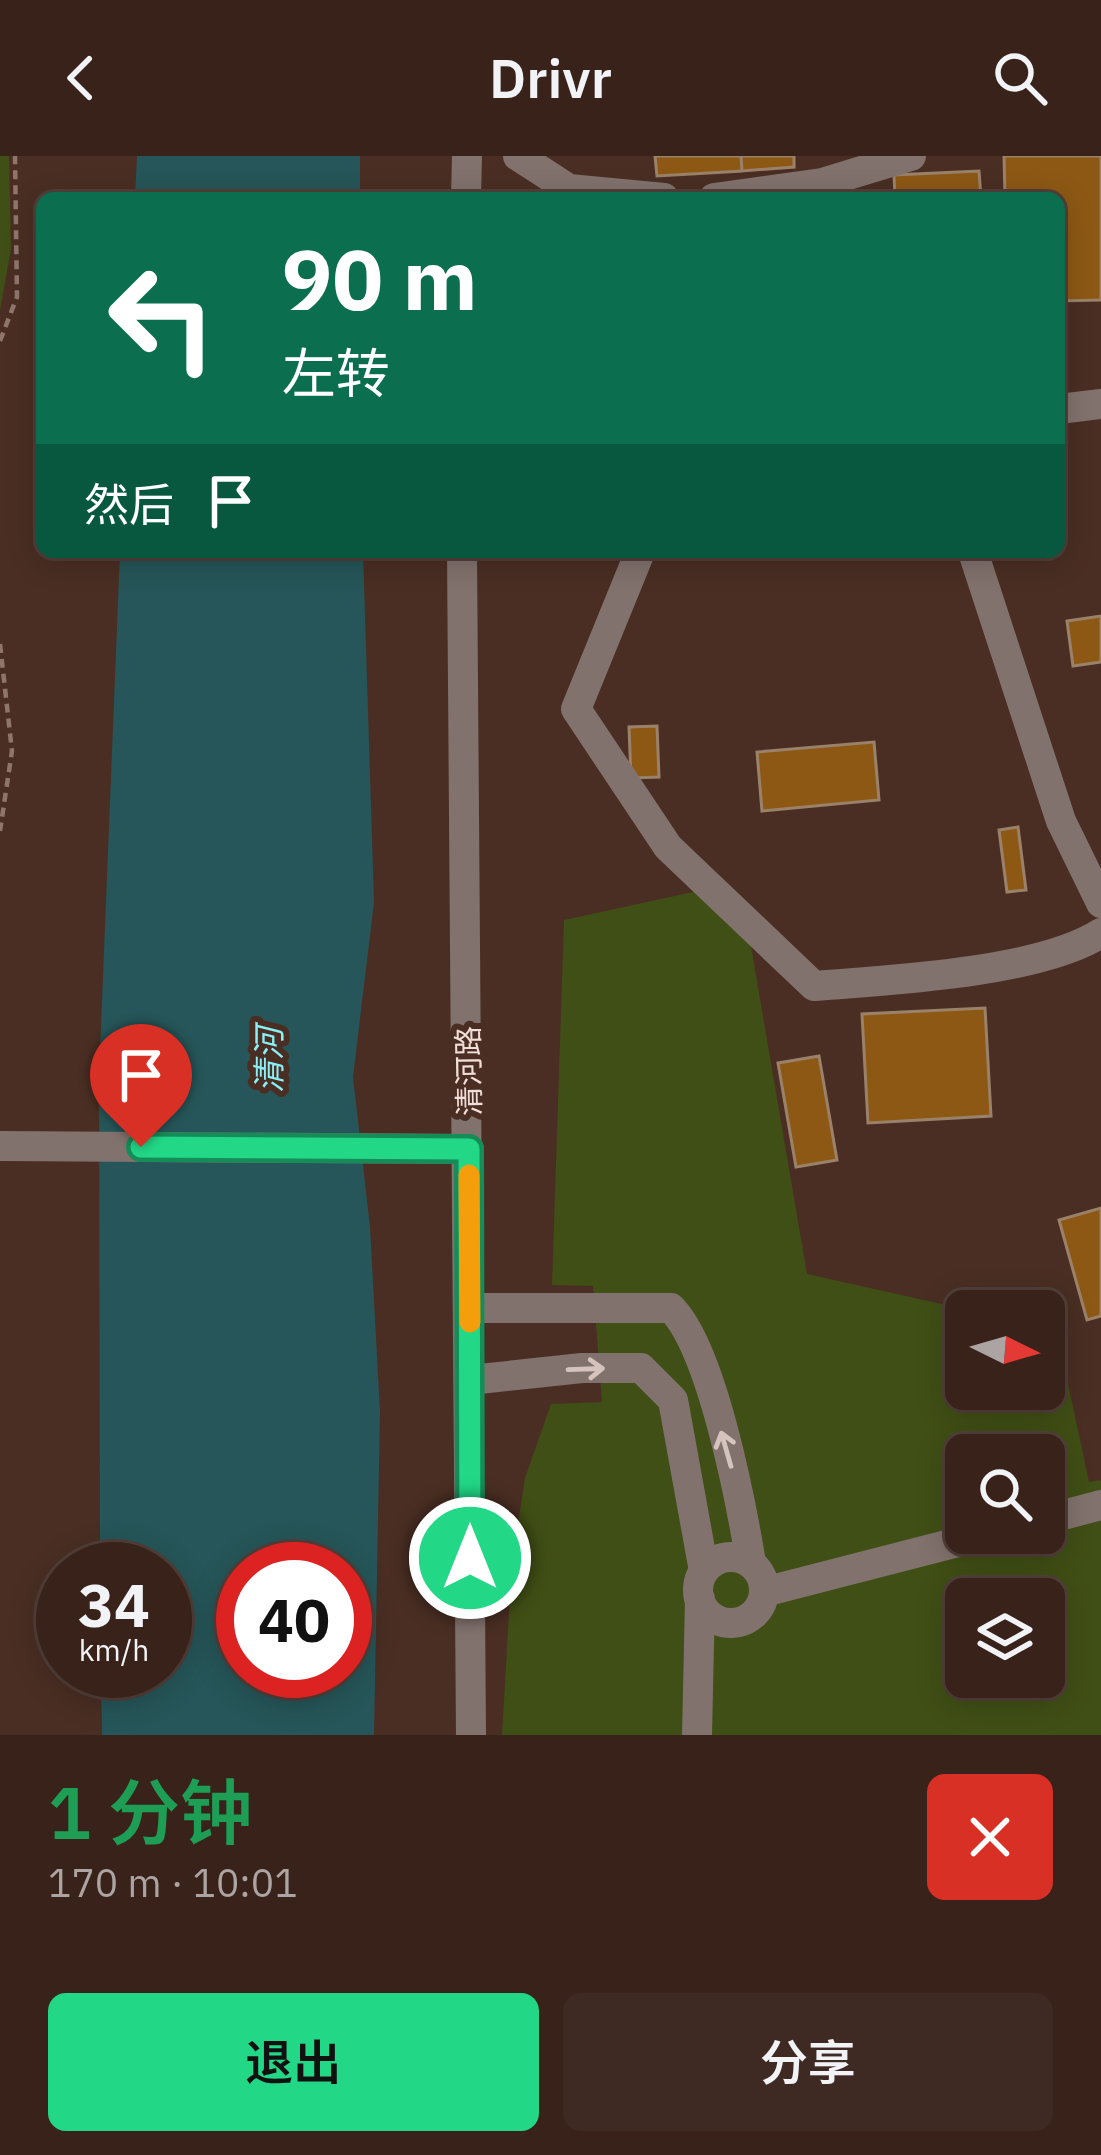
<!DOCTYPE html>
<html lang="zh">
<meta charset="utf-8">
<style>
body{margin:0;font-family:"IBM Plex Sans","Noto Sans SC",sans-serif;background:#3f2a23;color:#f1f3f6;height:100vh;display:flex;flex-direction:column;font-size:45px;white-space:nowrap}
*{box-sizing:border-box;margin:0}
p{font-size:39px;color:#aba4a2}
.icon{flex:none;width:66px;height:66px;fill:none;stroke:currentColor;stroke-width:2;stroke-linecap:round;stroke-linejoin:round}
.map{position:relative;height:1579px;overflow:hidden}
.panel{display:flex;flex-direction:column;background:#38221a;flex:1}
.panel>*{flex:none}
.hud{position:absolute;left:36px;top:36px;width:1029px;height:366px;border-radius:18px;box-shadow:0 6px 30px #0003,0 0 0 3px #523f39;background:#0b6e4f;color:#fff;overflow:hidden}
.needle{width:78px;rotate:95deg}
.buttons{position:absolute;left:945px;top:1134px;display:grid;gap:24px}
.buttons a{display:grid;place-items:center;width:120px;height:120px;border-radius:18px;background:#38221a;box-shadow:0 6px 30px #0003,0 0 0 3px #523f39;font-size:60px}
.speed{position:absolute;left:36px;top:1386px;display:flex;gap:24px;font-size:60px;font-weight:700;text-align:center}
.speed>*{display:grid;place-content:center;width:156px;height:156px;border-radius:50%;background:#38221a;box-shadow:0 6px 30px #0003,0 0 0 3px #523f39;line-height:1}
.speed small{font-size:30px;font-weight:400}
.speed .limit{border:18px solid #d22;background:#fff;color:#111}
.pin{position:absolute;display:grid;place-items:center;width:102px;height:102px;color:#fff;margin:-123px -51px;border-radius:50% 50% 50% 0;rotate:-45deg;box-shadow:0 0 12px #0007}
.pin .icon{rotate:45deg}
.me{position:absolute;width:132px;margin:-66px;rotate:0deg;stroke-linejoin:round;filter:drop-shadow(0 0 9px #0008)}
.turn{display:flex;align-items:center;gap:42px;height:252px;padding:0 48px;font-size:54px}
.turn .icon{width:156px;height:156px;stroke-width:2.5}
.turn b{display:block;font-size:84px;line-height:102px}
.then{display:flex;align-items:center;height:114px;padding:0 48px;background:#0003;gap:24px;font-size:45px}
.round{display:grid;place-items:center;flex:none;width:126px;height:126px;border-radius:18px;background:#3f2a23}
.headline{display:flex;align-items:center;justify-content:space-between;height:204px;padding:0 48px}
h1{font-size:72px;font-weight:600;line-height:90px;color:#1e9e55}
.button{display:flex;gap:24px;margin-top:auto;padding:24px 48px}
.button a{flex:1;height:138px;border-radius:18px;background:#22d887;color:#111;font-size:48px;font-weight:600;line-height:138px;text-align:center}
.button a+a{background:#3f2a23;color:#f1f3f6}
header{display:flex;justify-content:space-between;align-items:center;height:156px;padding:0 48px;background:#38221a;font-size:54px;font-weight:600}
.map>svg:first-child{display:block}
.green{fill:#404f15;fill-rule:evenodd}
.water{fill:#265659;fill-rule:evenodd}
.building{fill:#8d5814;stroke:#9a826a;stroke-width:3}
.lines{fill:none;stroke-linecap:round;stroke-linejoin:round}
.path{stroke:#8e766d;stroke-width:4.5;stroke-dasharray:9 6;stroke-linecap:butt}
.minor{stroke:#82726e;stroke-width:30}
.oneway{stroke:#d5c3be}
.route-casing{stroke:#168c58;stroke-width:30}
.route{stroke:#22d887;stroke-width:21}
.slow{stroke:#f59e0b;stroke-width:21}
.labels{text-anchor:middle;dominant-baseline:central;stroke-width:12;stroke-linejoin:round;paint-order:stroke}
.street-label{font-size:30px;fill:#f1ded8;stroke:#4a2e23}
.water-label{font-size:33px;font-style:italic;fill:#8af0f8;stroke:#4a2e23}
</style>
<header><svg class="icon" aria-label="back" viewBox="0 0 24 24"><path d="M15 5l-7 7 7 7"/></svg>Drivr<svg class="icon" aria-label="search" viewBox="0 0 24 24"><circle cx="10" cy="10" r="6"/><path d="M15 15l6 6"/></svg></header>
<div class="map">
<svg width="1101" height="1579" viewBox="0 0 1101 1579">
<rect width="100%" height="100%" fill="#4a2e23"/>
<!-- green -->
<path class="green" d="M0,0H9L11,93L0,154Z
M716,731L745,755L807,1118L973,1155H966V1233H1044V1199L1067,1223L1089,1326L1101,1324V1579H502L512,1405L525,1322L551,1248L602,1246L593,1130L552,1129L564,764ZM966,1299H1044V1377H966ZM966,1443H1044V1521H966Z"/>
<!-- water -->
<path class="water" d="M137,0H360V42H135Z
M120,396H363L374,746L353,921L370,1071L380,1256L374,1579H102L101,1515H165V1413H100L99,921ZM243,1413H345V1515H243Z"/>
<!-- building -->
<path class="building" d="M655,0H741L742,15L657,20Z
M741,0H794V11L742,15Z
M1004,0H1101V144L1059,145V42H1005Z
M979,15L981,42H895L894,19Z
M1101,460V506L1073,510L1067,465Z
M657,570L659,621L631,622L629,571Z
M874,586L879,644L762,655L757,596Z
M1018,671L1026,734L1007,736L999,674Z
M985,852L991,960L868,967L862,858Z
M819,900L837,1004L796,1011L778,907Z
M1101,1052V1160L1087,1164L1059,1064Z"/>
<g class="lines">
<!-- path -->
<path class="path" d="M0,185L17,141L15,0
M0,488L12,595L0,675"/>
<!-- minor -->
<path class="minor" d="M518,0L569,33L664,42
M466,42L467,0
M714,42L822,27L911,0
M1059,253L1101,248
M462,396L471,1579
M640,396L576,553L668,691L814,830C890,824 1038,817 1101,777
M973,396L1061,665L1101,747
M0,990L469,993
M470,1152H671C712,1193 741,1346 751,1407
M470,1224L582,1212H641L673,1244L704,1415
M1044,1364L1101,1349
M698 1434a33 33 0 1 1 66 0a33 33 0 1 1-66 0Z
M764,1436L993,1377
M697,1579L700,1443"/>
</g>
<!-- one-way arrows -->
<defs><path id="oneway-shaft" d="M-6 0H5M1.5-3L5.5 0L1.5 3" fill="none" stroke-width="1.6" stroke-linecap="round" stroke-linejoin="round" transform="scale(3)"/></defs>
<g class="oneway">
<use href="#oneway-shaft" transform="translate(586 1213) rotate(-2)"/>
<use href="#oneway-shaft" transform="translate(726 1293) rotate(-106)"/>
</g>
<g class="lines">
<!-- route casing -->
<g class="route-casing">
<path id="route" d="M141,991L469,993L470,1402"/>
</g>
<!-- route -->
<use href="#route" class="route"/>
<!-- slow -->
<path class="slow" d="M469,1019L470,1166"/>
</g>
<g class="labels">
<!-- street labels -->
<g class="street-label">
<text transform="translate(468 915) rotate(-91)">清河路</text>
</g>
<!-- water labels -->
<g class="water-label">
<text transform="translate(268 904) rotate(-90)">清河</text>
</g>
</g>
</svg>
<div class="buttons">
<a><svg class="needle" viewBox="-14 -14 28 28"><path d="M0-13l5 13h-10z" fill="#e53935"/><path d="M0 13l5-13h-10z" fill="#aba4a2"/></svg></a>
<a><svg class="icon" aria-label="search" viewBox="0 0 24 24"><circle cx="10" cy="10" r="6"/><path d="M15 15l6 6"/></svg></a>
<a><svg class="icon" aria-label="layers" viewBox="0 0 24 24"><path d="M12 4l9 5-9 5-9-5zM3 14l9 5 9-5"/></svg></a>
</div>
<div class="speed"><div>34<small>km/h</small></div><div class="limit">40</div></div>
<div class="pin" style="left:141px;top:991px;background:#d93025"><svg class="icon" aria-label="arrive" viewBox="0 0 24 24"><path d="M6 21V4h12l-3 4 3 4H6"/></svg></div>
<svg class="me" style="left:470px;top:1402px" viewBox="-20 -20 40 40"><circle r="17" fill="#22d887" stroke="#fff" stroke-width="3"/><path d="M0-11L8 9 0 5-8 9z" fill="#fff"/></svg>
<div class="hud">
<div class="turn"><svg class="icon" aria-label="left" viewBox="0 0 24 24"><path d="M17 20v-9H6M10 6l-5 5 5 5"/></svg><div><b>90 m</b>左转</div></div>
<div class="then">然后<svg class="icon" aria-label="arrive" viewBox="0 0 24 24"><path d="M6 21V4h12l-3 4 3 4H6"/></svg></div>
</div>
</div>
<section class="panel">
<div class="headline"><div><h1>1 分钟</h1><p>170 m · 10:01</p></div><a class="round" style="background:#d93025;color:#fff"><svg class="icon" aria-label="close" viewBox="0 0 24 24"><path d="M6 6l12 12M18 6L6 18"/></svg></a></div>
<div class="button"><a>退出</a><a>分享</a></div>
</section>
